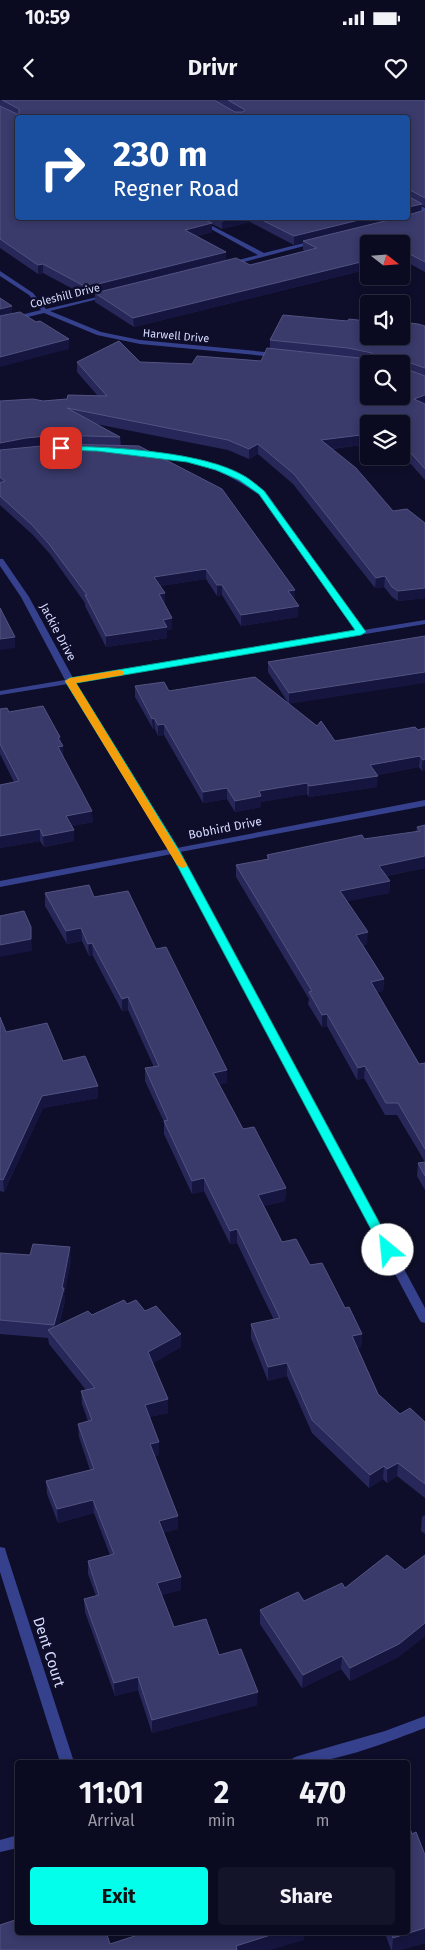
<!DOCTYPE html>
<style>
body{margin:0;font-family:"Fira Sans",sans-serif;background:#131329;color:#f1f3f6;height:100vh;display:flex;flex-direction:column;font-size:19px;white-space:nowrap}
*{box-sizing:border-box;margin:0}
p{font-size:16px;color:#999aa5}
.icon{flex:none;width:28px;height:28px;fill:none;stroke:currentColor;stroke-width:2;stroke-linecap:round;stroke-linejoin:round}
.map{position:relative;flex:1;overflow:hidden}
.panel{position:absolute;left:15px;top:1660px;width:395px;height:175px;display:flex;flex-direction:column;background:#0a0a20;border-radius:5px;box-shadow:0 2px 8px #0003,0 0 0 1px #2a2b3e}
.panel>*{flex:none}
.banner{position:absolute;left:15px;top:15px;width:395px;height:105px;border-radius:5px;box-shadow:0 2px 8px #0003,0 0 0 1px #2a2b3e;background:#1a4fa0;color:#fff;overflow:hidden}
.needle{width:32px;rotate:107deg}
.fabs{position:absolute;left:360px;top:135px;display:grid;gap:10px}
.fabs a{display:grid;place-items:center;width:50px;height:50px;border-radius:5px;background:#0a0a20;box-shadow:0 2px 8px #0003,0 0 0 1px #2a2b3e;font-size:25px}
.pin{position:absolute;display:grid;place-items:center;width:42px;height:42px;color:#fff;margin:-21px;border-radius:10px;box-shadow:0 2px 8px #0006}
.me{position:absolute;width:55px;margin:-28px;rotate:332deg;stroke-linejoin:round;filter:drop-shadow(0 0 4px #0008)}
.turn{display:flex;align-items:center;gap:18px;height:105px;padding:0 15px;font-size:22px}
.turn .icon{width:65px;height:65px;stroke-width:2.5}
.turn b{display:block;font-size:35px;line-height:42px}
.eta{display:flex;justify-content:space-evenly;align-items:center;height:85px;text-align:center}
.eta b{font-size:30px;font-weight:700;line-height:35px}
.primary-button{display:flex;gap:10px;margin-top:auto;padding:10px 15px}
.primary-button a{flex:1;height:58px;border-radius:5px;background:#03ffec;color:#111;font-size:20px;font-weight:700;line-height:58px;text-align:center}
.primary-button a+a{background:#131329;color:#f1f3f6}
.status{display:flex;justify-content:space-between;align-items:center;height:35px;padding:0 25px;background:#0a0a20;direction:ltr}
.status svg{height:14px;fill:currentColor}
header{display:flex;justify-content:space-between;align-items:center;height:65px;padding:0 15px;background:#0a0a20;font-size:22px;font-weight:700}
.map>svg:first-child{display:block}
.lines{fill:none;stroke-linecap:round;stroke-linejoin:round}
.minor{fill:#36418d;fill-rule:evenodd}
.wall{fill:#272759;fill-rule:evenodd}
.shaded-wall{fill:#15153f}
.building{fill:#3a3a6b;stroke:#535382}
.route{fill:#03ffec;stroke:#02a699}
.slow{fill:#f59e0b}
.labels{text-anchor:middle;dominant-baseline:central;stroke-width:5;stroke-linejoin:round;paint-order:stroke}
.far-street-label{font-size:11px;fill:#d7daff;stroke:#0e0e2a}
.street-label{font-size:12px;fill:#d7daff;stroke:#0e0e2a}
.near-street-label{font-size:15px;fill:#d7daff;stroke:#0e0e2a}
</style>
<div class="status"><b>10:59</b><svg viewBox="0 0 49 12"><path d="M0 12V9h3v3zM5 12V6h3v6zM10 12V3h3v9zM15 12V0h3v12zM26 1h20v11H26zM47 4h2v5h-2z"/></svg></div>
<header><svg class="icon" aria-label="back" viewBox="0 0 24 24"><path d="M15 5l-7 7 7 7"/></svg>Drivr<svg class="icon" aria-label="heart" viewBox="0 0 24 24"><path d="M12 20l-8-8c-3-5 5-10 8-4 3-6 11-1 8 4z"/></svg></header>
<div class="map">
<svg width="425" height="1850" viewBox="0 0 425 1850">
<rect width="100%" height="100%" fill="#0e0e2a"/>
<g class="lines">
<!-- minor -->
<path class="minor" d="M408,99L425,108V112L408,103Z
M191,118H197L264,153L316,140L319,142L229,166L226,164L227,163L258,155Z
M0,171L33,193L46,209L110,194V196L50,211L101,232L140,240L276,253L279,255L276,257L140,244L97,235L44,213L0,224V220L41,210L29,195L0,176Z
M142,351L175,355L208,362L237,374L265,391L364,530L425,520V524L75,583L177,748L425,700V706L180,752L425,1208V1223L421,1222L419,1219L172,754L0,787V781L169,749L68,584L0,595V591L65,580L21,497L0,466V459H3L29,497L73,578L356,531L259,395C233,376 206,364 174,359C163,357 151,357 140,354V352Z
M0,1447L5,1448L6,1452L74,1662H60L0,1472Z
M425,1616V1628C390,1641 327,1667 291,1662L293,1658L298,1656L385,1631Z
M18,1735V1748L0,1752V1740Z"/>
</g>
<!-- wall -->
<path class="wall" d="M0,0H425V107L422,105L421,111L425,110V172L403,160L401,161V144H369V169L134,227L95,202V194L86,196L43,173L38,174L0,148ZM408,18V118H18ZM250,122L294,145L303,142V150L305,151L250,165L226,160L196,136L212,132V124L222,129Z
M347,221H366L425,226V380L401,353V324H369V344L332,349L393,411L425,423V498L398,501L392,497L384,487L375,488L293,384L258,354L249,359L228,350L96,324L120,337L121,346L295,501L298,517L241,526L222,495L217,496L206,479L160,486L164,504L172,529L167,530V538L106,547L85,506V503L50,454L33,435L0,405V301H43L98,296L77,272V262H140L192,264L261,261L270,248V240Z
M425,536L289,604L268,572V562Z
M135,586L169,591L335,641L425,628L422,671L419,667L377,675V687L309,697L307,694L261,702V707L235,712L227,699L203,703L164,635L158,636L155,629H153L135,597Z
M0,609L9,612L60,637L63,657L93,722L72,726L74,741L44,747L40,741L0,748V685L14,682L0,654Z
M425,725V768L386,776L390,781L389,793L347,801L367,844L363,845L384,879L383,891L377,892L419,964L425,963V1090L417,1076L418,1063L425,1062L397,1015H385L364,978L357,980L327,926L322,927L308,904L309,899L236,777V765L267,759V755L416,732L417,727Z
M45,793L94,797L156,849L227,970V983L219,984L243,1029L286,1088L285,1101L264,1106L282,1142L310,1165L345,1208L362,1234L361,1247L357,1248L378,1294L400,1314L425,1322V1398L397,1376L387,1383L383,1379L369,1388L312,1333L287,1276L268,1281L251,1238V1224L274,1220L237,1143L230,1144L204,1091L192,1094L164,1034V1022L145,981V968L154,967L128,910L122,911L93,856H89L82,841L67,844L45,806Z
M0,917L6,932L63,961L98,986V998L43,1008L4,1092L0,1091Z
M0,1153L71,1161L64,1194L65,1201L59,1225L127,1204L145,1211L181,1234V1247L153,1263L168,1313L149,1317L159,1342V1355L154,1356L178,1416V1429L163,1433L181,1477V1490L161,1495L174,1527L219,1555L257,1605L152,1633L138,1590L115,1596L85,1512L84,1499L96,1496L88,1474V1461L110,1455L94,1413L58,1423L47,1394L46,1381L90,1370L79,1337L78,1324L88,1321L82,1304L81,1291L86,1290L49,1244L48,1238L0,1234Z
M425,1415V1434L421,1431L422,1417Z
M425,1455V1536L398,1557L350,1581L341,1569L302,1588L260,1524V1510L304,1501L345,1488L405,1470Z
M412,1734L425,1755V1843L400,1850H391L385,1833L380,1834V1832H408Z"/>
<!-- shaded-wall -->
<path class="shaded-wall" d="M422,104L421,112L408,116V107Z
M235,118H250V122L222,129V121Z
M367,118H400L303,141V142L294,145V136Z
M212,123V132L185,138V130Z
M404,151L403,160L401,161V152Z
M226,152V161L95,193V194L86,196V187Z
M369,160V169L134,227L133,218Z
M43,164V173L38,174V165Z
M12,206V215L0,218V209Z
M69,239V249L0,267V257Z
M425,295V304L414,299Z
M369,334V344L321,350V340Z
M57,335V345L0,353V343L26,338Z
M258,344V354L249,359V349Z
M206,469V479L155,487L154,477Z
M385,476L384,487L375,488L376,478Z
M217,485H222V495L217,496Z
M425,488V498L398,501V491Z
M295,490V501L288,491Z
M165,493V504L159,505V494Z
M299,506L298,517L241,526V515Z
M172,518V529L167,530V538L106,547V536L163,520Z
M15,537V548L0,550V539Z
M425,572V583L289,604V593Z
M154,618L155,629H153L152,619Z
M164,624V635L158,636V625Z
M60,637L61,647L63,646L64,657L58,658V638Z
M420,656L419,667L370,676V665Z
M425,659V670L422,671L423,660Z
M378,676L377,687L309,697V686Z
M307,683V694L261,702V707L235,712V701L259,691Z
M227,688V699L203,703V692Z
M92,711L93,722L67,727L66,716Z
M40,729V741L0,748V736Z
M74,730V741L44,747L43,736Z
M425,756V768L379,777V766Z
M390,781L389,793L340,803V791Z
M31,827L32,851L0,857V845Z
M81,828L82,841L67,844L66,831Z
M368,832L367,844L356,846V835Z
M92,843L93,856H89L88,844Z
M384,879L383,891L370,894L371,882Z
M128,897V910L122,911V899Z
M327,914V926L322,927V915Z
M365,966L364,978L357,980L358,968Z
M227,970V983L213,985V973Z
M98,986V998L43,1008L4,1092L3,1080L42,996Z
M204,1078V1091L192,1094V1081Z
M286,1088L285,1101L258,1108V1095Z
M237,1129V1143L230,1144V1131Z
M70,1147L71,1161L64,1194L65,1201L55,1239L54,1225Z
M181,1234V1247L149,1266L148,1252Z
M362,1234L361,1247L351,1250L352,1236Z
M287,1263V1276L268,1281V1267Z
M168,1299V1313L145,1318V1305Z
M159,1342V1355L150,1357V1344Z
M398,1363L397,1376L387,1383V1369Z
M384,1366L383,1379L369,1388L370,1375Z
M93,1400L94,1413L58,1423L57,1409Z
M178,1416V1429L159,1434V1421Z
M181,1477V1490L157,1496V1483Z
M425,1523V1536L398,1557L350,1581V1568Z
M342,1556L341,1569L302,1588L303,1575Z
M138,1577V1590L115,1596L114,1583Z
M258,1592L257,1605L152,1633V1620Z
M425,1828V1843L400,1850H392L393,1838Z
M280,1832H305L304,1840L271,1850H236V1846Z"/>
<!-- building -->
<path class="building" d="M2,0H214L235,12H243L245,10L228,0H425V98L408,89V96L422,104L408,107V18H18V118H201L212,123L185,130L226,152L86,187L43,164L38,165L0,139V6L19,15V9Z
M425,110V162L404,151L401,152V144H369V160L133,218L95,193L236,158L250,165L317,148L303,141L397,118H408V115Z
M216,118H235L222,121Z
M258,118H367L294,136Z
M0,198L12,206L0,209Z
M20,212L36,222L40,221L69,239L0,257V216Z
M283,215L347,221L349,219L366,221L369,218V236H401V222L418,224L425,226V268L402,260L400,262V264H369V296H401V267L425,276V295L414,299L425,304V369L401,342V324H369V334L321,340L356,368L393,411L407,409L425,423V488L398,491L392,487L385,476L376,478L294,374L258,344L249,349L228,340L67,308L120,337L57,335L26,338L0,343V301L33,299L43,301L67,299L68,295L107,296L77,262L119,241L140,262L192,264L197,256L261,261L267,248L369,259L373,255L372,253L348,248L270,240Z
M62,344L139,346L222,389L295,490L288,491L299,506L241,515L222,485H217L206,469L154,477L165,493L159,494L172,518L163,520L167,527L106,536L85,495H87L49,444L32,425L0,396V383L5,381L0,377V350Z
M0,508L15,537L0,539Z
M425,536V572L289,593L268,562Z
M255,577L317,626L321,621L335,641L415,627L418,630L425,628V659L423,660L420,656L370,665L378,676L309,686L307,683L259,691L261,696L235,701L227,688L203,692L164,624L158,625L154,618L152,619L135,586L164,582L169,591Z
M43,606L60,637L58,638L63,646L58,647L92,711L66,716L74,730L43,736L40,729L0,736V685L19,681L0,644V609L7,608L9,612Z
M425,725V756L379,766L390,781L340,791L368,832L356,835L384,879L371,882L419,964L425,963V1049L398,1003H386L365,966L358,968L327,914L322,915L309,892L312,891L236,765L269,759L267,755L362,735L364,739L420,731L417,727Z
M89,785L94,797L128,791L156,849L166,847L227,970L213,973L243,1029L254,1027L286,1088L258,1095L282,1142L296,1139L310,1165L322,1163L345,1208L349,1207L362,1234L352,1236L378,1294L400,1314L410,1308L425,1322V1384L398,1363L387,1369L384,1366L370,1375L312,1320L287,1263L268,1267L251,1224L280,1218L237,1129L230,1131L204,1078L192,1081L164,1021L168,1020L145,968L159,966L128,897L122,899L92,843L88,844L81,828L66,831L45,793Z
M24,811L31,827V839L0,845V816Z
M0,917L6,932L47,923L63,961L85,956L98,986L42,996L3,1080L0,1079Z
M425,1062V1076L418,1063Z
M33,1144L70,1147L62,1188H64L54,1225L0,1220V1153L30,1155Z
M124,1200L127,1204L136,1200L145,1211L156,1206L181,1234L148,1252L168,1299L145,1305L159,1342L150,1344L178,1416L159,1421L181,1477L157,1483L174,1527L206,1519L219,1555L241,1549L258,1592L152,1620L138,1577L114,1583L84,1499L99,1495L88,1461L114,1454L93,1400L57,1409L46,1381L94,1369L78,1324L92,1320L81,1291L95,1288L48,1230L88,1211L92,1215Z
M387,1455L405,1470L425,1455V1523L399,1544L350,1568L342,1556L303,1575L260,1510L298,1492L304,1501L342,1483L345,1488Z
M408,1723L412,1734L416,1732L425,1755V1828L393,1838L391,1832H408Z
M18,1819V1832H106L110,1844L147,1832H280L236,1846L237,1850H0V1825Z"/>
<!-- route -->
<path class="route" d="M61,346C111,347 204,351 246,377C252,381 258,386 264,391L366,532L361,535L76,583L179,750L394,1150L392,1153H383L382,1150L169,750L65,581L70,578L355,530L259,394L239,380L216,370L187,362L97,351L58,350V347Z"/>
<!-- slow -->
<path class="slow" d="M119,570L123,571V575L76,583L187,765L186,767L182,768L177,765L65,581L70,578Z"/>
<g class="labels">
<!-- far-street labels -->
<g class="far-street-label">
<text transform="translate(65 196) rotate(-14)">Coleshill Drive</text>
<text transform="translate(176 236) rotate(5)">Harwell Drive</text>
</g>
<!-- street labels -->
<g class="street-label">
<text transform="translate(58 532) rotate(62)">Jackie Drive</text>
<text transform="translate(225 728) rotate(-11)">Bobhird Drive</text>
</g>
<!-- near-street labels -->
<g class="near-street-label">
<text transform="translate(49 1552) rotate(72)">Dent Court</text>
</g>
</g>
</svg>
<div class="fabs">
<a><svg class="needle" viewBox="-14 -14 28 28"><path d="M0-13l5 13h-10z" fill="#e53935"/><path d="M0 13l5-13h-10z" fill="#999aa5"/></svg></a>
<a><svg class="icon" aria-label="sound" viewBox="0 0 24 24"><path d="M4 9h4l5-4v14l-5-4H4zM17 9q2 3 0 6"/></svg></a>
<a><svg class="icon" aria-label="search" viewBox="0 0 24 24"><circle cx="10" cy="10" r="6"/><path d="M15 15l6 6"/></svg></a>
<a><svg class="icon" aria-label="layers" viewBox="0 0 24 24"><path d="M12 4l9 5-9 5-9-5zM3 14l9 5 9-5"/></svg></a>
</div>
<div class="pin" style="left:61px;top:348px;background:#d93025"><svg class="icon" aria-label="arrive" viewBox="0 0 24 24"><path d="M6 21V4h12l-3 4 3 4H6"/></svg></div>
<svg class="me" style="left:388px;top:1150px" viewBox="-20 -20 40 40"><circle r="19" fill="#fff"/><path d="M0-13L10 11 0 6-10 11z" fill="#03ffec"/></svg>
<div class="banner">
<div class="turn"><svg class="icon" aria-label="right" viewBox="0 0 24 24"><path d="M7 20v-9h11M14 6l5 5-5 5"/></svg><div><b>230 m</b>Regner Road</div></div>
</div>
<section class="panel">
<div class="eta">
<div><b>11:01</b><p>Arrival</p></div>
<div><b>2</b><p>min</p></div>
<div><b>470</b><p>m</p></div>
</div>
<div class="primary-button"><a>Exit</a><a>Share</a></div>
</section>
</div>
